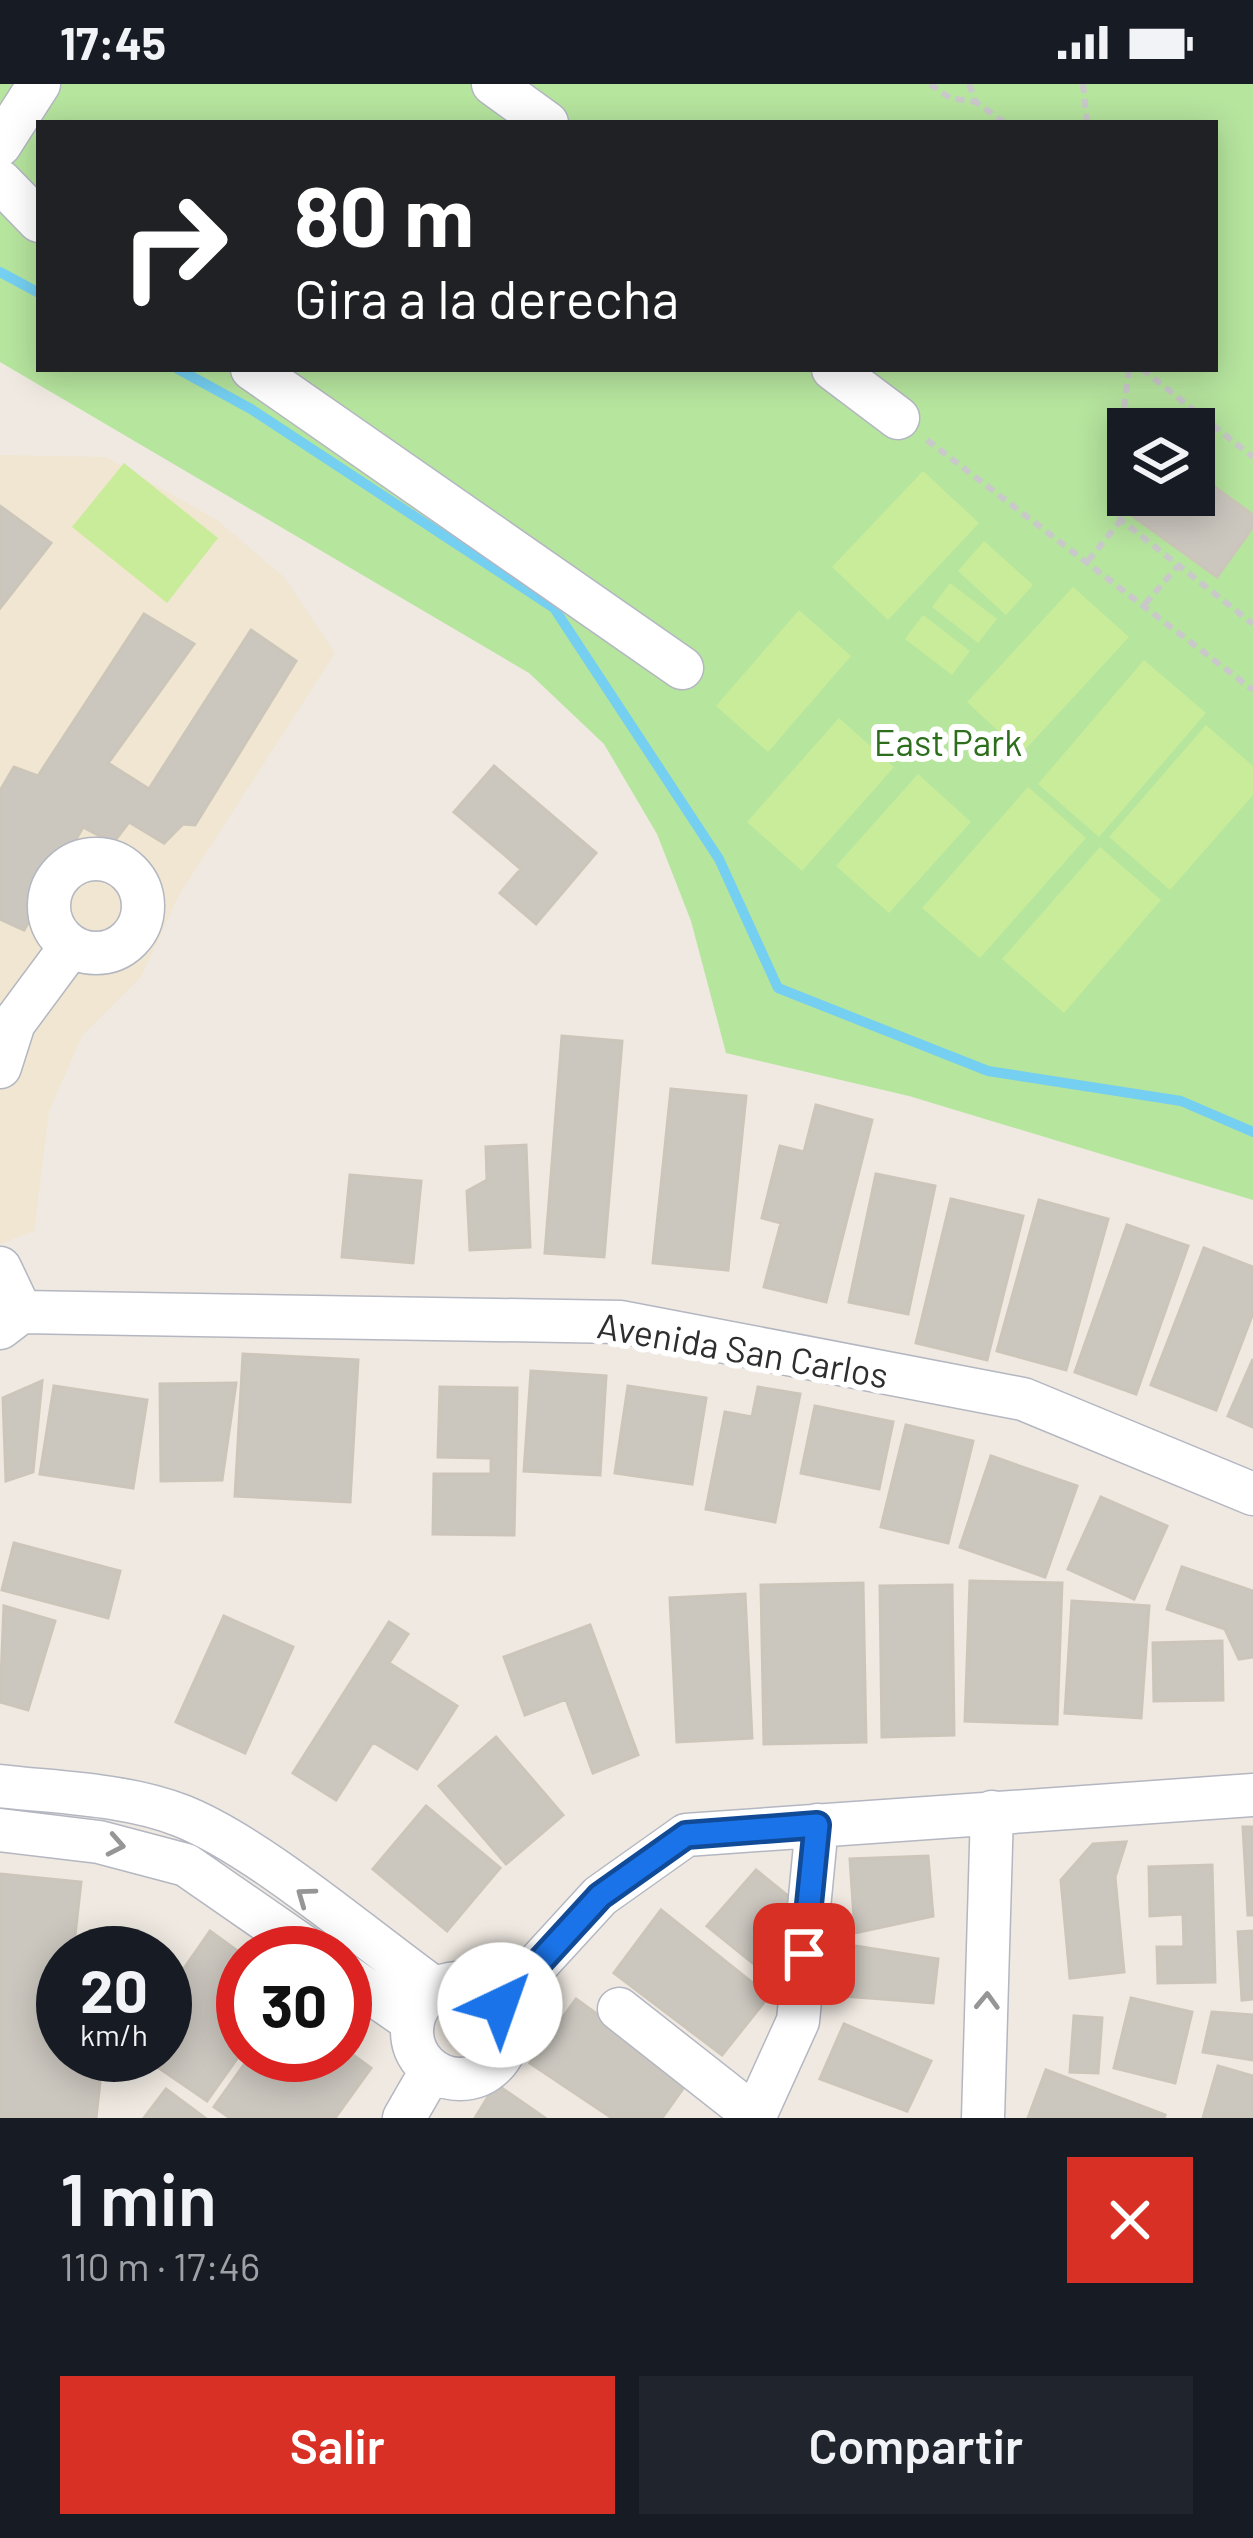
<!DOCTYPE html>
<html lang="es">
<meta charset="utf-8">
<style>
body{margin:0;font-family:Barlow,sans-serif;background:#20242c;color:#f1f3f6;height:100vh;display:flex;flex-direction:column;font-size:45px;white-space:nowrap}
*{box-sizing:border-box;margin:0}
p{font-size:39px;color:#9ea1a6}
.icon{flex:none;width:66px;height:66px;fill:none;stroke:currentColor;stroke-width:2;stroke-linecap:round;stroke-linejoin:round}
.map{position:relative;height:2034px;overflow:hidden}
.drawer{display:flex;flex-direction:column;background:#171b24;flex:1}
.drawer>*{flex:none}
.top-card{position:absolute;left:36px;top:36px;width:1182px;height:252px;border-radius:0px;box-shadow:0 6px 30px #0003;background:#202124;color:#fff;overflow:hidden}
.fabs{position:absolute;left:1107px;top:324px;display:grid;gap:24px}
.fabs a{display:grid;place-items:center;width:108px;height:108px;border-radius:0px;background:#171b24;box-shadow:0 6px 30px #0003;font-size:60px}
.speed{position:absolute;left:36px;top:1842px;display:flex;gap:24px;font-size:60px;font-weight:700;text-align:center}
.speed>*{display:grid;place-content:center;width:156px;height:156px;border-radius:50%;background:#171b24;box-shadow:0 6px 30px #0003;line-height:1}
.speed small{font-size:30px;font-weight:400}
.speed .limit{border:18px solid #d22;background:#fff;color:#111}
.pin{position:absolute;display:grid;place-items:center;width:102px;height:102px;color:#fff;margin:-51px;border-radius:24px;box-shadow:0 6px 18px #0006}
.me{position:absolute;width:132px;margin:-66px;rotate:42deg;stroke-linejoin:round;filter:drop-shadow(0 0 9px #0008)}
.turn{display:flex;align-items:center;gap:42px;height:252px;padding:0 60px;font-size:54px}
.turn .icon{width:156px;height:156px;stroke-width:2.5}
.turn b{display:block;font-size:84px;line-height:102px}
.round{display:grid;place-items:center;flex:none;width:126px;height:126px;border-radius:0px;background:#20242c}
.head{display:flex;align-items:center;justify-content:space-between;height:204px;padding:0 60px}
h1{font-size:72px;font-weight:600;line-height:90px}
.action{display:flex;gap:24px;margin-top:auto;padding:24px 60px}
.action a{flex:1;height:138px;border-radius:0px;background:#d93025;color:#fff;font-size:48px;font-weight:600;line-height:138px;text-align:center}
.action a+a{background:#20242c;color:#f1f3f6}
.status{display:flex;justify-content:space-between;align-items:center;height:84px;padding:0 60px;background:#171b24;direction:ltr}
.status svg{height:33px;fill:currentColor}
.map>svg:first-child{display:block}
.education{fill:#f0e6d1}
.green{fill:#b6e59e;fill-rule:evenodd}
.pitch{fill:#c9ec9a}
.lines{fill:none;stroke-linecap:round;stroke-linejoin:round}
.stream{stroke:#75cff0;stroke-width:10}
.building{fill:#cbc7bf;stroke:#cbc5ba;stroke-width:3}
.minor-casing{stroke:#b4b7c1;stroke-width:45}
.path{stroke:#c9c9c9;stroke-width:6;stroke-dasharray:9 6;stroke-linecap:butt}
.minor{stroke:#fff;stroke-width:42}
.oneway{stroke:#969696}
.route-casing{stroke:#114b97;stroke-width:30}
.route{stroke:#1a73e8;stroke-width:21}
.labels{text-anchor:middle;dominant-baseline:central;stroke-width:12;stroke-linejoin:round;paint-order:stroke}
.park-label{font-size:36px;fill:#2c6e1b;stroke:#fff}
.street-label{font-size:36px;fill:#2e2e2e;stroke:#fff}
</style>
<div class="status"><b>17:45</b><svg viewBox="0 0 49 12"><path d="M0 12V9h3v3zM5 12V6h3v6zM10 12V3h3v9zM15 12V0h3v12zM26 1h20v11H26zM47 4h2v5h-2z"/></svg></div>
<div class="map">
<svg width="1253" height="2034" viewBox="0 0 1253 2034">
<rect width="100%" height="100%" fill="#efe9e1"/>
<!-- education -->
<path class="education" d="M0,371L106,373L217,436L284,493L335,569L179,811L141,893L82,952L49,1027L34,1147L0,1160Z"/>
<!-- green -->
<path class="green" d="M0,0H1253V1116L909,1012L726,969L691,837L657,750L604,660L529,589L0,278ZM39,39H1215V285H39ZM1128,345H1194V411H1128Z"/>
<!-- pitch -->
<path class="pitch" d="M124,379L218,454L167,519L72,443Z
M923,387L979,439L888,536L832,483Z
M984,457L1033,501L1006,531L958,487Z
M950,499L997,535L978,559L932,523Z
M1073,503L1129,553L1022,669L967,618Z
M799,526L851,572L768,668L716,622Z
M923,531L970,567L952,591L905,555Z
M1144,576L1206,629L1099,753L1038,700Z
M839,634L894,683L802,787L747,738Z
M1206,641L1253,682V711L1170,806L1109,753Z
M918,690L971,738L889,829L836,782Z
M1028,703L1086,754L980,874L922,824Z
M1100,763L1161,816L1064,929L1002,875Z"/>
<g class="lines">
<!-- stream -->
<path class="stream" d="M0,188L39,209
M178,285L251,325L554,524L719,775L778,904L988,987L1181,1017L1253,1048"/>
</g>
<!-- building -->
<path class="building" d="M1194,388L1253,431V443L1217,493L1130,430L1144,411H1194Z
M0,422L51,459L0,524Z
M144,530L194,560L108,679L149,705L251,546L296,577L195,741L183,740L164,759L129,738L113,759L83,743L24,846L0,835V707L14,683L38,692Z
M494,682L596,769L536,840L500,809L521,785L454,728Z
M562,952L622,957L604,1173L545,1169Z
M671,1005L746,1012L728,1186L653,1179Z
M816,1021L872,1036L826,1218L764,1203L781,1139L762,1134L780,1062L804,1068Z
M526,1061L530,1163L470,1166L467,1107L487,1096L486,1063Z
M876,1090L935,1102L908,1230L849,1218Z
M350,1091L421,1097L413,1179L342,1173Z
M951,1115L1023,1132L987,1276L916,1259Z
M1039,1116L1108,1135L1066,1286L997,1267Z
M1127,1141L1188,1162L1136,1310L1075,1288Z
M1204,1164L1253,1183V1229L1216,1326L1151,1301Z
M243,1270L358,1276L350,1418L235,1412Z
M1253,1275V1343L1228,1332Z
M531,1287L606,1292L600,1391L524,1387Z
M42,1297L33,1388L6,1397L3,1314Z
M236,1299L222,1396L161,1397L160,1300Z
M54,1302L147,1316L133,1404L40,1390Z
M628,1302L706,1314L692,1400L615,1389Z
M440,1303L517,1304L514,1451L433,1450L434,1390H491V1374L438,1373Z
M758,1303L800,1310L775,1438L706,1425L725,1328L752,1333Z
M815,1322L893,1338L879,1405L801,1389Z
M906,1341L973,1357L948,1459L881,1443Z
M991,1372L1077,1402L1045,1493L960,1463Z
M1101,1413L1167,1442L1134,1515L1068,1485Z
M14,1459L120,1487L108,1534L2,1506Z
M1182,1483L1253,1507V1573L1239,1575L1225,1545L1167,1525Z
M970,1497L1062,1499L1057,1640L965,1637Z
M863,1499L866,1658L764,1660L761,1501Z
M952,1501L954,1651L882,1653L880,1502Z
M745,1510L752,1654L677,1658L670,1514Z
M1072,1517L1149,1522L1141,1634L1065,1629Z
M4,1522L55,1537L28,1626L0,1618Z
M224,1532L293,1563L245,1669L176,1638Z
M389,1538L408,1550L389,1579L457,1622L417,1685L373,1658L336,1716L293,1689Z
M590,1541L638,1671L593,1689L566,1615L525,1631L504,1573Z
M1222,1557L1223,1616L1154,1617L1153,1559Z
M496,1653L563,1731L506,1780L439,1702Z
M426,1722L500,1784L447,1847L373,1785Z
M1243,1743H1253V1831H1248Z
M1126,1758L1115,1793L1124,1888L1070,1894L1061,1796L1093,1760Z
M928,1772L933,1832L855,1849L850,1775Z
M1212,1781L1215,1898L1158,1899L1157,1863H1184L1183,1830L1150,1832L1149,1783Z
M756,1786L808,1828L764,1888L707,1842Z
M0,1790L81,1798L73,1869H63V1971H103L96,2034H0Z
M661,1826L769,1912L722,1971L614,1889Z
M210,1847L243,1871V1966L207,2017L140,1971H165V1912Z
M1253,1847V1915L1242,1916L1238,1848Z
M849,1861L938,1875L933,1919L844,1912Z
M1131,1914L1192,1928L1175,1999L1114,1984Z
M576,1915L689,1996L662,2034H612L530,1979Z
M1212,1928L1253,1931V1976L1203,1968Z
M1074,1932L1102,1934L1098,1989L1070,1988Z
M844,1940L931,1977L907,2027L820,1995Z
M345,1965L371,1984L335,2034H230L214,2023L251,1971H345Z
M1218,1982L1253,1992V2034H1203Z
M1046,1986L1165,2031L1164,2034H1028Z
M496,2000L545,2034H475Z
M166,2005L205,2034H144Z"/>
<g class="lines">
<!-- minor casing -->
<g class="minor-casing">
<path id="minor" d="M493,0L547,39
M0,61L39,0
M0,97L39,137
M252,285L682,584
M833,285L898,334
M49 822a47 47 0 1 1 94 0a47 47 0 1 1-94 0Z
M0,983L14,939L71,862
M0,1184L21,1228
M0,1244L21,1228L621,1238L1023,1315L1253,1410
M0,1702C60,1709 126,1710 182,1732C259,1763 364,1854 434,1904
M0,1746L99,1758L186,1781L313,1869
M345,1891L413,1938
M412 1947a48 48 0 1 1 96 0a48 48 0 1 1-96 0Z
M500,1921L600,1812L686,1751L1253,1711
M619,1925L755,2032
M404,2034L431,1987
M754,2034L798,1937L817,1741
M983,2034L992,1728"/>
</g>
<!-- path -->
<path class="path" d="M930,0L950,14L976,18
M969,0L976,18L1005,39
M1083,0L1087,39
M1129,285L1112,418L1121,436L1253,540
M1142,285L1253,373
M927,356L1253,606
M1088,477L1121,436
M1145,520L1177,483"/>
<!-- minor -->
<use href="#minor" class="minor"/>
</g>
<!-- one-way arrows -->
<defs><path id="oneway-chevron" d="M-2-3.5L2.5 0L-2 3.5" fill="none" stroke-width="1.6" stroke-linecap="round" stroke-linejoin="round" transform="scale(3)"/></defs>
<g class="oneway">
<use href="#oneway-chevron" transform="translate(116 1761) rotate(11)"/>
<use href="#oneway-chevron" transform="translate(305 1812) rotate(-144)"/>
<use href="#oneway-chevron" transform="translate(987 1917) rotate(-88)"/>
</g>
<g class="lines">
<!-- route casing -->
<g class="route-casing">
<path id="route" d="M500,1921L600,1812L686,1751L817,1741L804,1870"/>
</g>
<!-- route -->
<use href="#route" class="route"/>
</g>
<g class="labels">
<!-- park labels -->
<g class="park-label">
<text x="948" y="657">East Park</text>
</g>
<!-- street labels -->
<g class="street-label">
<text transform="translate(743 1265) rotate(10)">Avenida San Carlos</text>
</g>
</g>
</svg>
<div class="fabs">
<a><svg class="icon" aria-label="layers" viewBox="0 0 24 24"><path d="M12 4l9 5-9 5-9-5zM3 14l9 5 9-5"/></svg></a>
</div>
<div class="speed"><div>20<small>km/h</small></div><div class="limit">30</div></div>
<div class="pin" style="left:804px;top:1870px;background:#d93025"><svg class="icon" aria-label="arrive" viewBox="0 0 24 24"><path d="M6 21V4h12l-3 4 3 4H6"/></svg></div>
<svg class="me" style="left:500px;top:1921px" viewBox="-20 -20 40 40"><circle r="19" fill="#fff"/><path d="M0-13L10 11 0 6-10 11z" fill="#1a73e8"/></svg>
<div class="top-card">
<div class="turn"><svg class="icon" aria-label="right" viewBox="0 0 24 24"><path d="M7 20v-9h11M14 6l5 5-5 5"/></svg><div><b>80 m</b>Gira a la derecha</div></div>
</div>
</div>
<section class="drawer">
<div class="head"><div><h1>1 min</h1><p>110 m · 17:46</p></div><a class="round" style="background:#d93025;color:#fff"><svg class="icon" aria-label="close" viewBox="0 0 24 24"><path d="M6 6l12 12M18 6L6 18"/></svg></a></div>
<div class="action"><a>Salir</a><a>Compartir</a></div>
</section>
